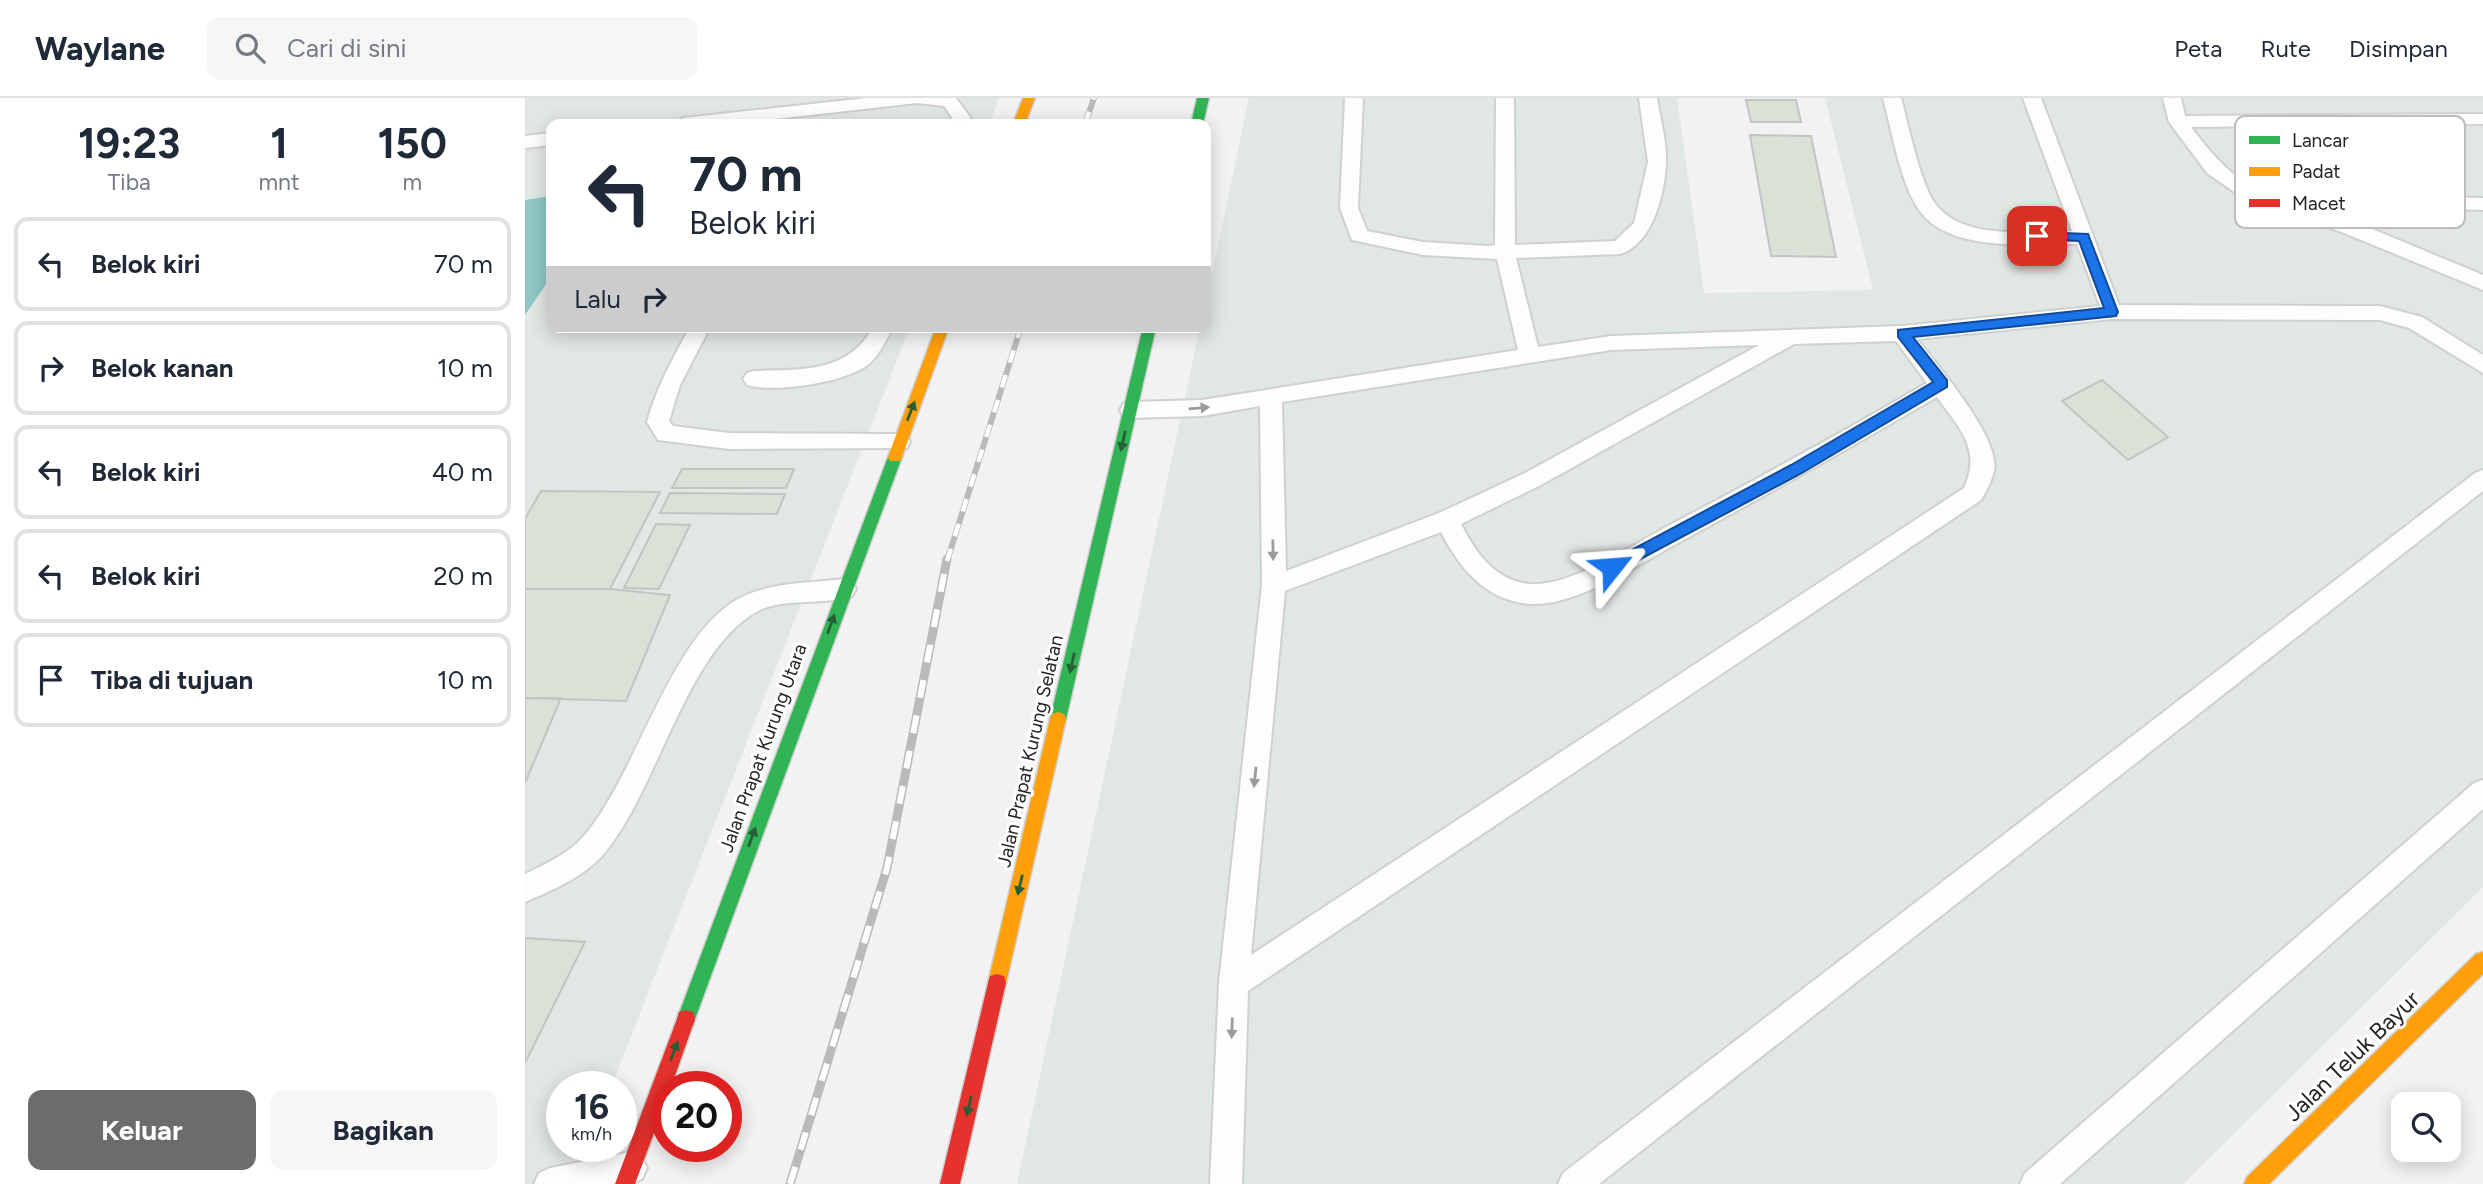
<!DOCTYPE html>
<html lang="id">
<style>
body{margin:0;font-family:Figtree,sans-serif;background:#f6f6f7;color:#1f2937;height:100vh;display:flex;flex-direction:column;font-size:26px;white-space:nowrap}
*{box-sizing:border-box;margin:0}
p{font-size:23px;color:#747a83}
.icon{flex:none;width:38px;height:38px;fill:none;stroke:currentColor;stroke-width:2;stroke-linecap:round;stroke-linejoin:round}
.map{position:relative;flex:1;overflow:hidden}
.panel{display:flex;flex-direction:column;background:#fff;width:525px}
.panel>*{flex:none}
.hud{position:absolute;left:21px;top:21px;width:665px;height:214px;border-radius:14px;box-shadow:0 4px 18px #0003;background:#fff;color:#1f2937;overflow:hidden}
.buttons{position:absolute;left:1866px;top:994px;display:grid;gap:14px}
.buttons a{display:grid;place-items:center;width:70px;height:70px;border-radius:14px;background:#fff;box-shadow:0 4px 18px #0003;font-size:35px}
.speed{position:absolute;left:21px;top:973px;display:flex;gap:14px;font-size:35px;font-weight:700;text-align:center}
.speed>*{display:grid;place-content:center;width:91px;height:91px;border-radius:50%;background:#fff;box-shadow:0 4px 18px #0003;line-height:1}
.speed small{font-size:18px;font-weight:400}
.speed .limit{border:10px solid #d22;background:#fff;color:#111}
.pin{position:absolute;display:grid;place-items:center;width:60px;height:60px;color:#fff;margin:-30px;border-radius:14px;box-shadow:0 4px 10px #0006}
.me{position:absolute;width:77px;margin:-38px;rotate:62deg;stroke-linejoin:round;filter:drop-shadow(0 0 5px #0008)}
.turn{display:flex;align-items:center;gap:24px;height:147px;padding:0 28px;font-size:32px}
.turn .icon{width:91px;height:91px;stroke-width:2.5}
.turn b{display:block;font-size:49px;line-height:60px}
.then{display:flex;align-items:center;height:66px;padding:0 28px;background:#0003;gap:14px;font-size:26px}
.eta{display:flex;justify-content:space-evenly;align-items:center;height:119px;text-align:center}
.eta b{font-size:42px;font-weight:700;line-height:49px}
.cta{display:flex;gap:14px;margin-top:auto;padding:14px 28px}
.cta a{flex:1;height:80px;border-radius:14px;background:#6b6c6b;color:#fff;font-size:28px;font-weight:700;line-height:80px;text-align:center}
.cta a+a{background:#f6f6f7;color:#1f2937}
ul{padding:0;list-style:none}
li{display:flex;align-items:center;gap:21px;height:94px;margin:0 14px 10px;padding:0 14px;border:4px solid #e0e1e3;border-radius:14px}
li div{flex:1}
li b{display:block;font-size:26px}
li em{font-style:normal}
header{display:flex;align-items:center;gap:42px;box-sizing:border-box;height:98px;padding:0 35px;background:#fff;border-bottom:2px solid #e0e1e3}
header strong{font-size:33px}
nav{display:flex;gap:38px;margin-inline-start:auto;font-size:24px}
.search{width:490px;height:63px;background:#f6f6f7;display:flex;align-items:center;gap:18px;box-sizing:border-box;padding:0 24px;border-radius:14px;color:#747a83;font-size:26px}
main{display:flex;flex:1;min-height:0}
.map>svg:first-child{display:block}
.built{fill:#e1e7e2}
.water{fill:#8ec7c4}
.building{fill:#dae1d6;stroke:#c3c4c3;stroke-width:2}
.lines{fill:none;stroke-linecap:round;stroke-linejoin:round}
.lane-casing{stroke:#cfd0cf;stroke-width:4}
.fast-casing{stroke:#cfd0cf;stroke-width:3}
.slow-casing{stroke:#cfd0cf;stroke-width:3}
.jam-casing{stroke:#cfd0cf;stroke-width:3}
.lane{fill:#fdfdfd;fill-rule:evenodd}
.fast{fill:#30b455;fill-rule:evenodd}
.slow{fill:#ff9f0a;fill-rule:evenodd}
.jam{fill:#e5322d;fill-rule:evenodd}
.rail-far1-casing{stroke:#b9bab9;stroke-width:6}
.rail-casing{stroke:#b9bab9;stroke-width:9}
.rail-far1{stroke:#fff;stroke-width:4.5;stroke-dasharray:13;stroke-linecap:butt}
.rail{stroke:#fff;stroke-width:6;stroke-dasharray:18;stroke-linecap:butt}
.oneway{fill:#9b9b9b}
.oneway2{fill:#285e37}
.route{fill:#1a73e8;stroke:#114b97;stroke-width:2}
.labels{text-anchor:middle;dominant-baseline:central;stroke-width:6;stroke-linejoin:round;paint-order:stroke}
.street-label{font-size:19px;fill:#232423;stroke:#fff}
.near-street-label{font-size:23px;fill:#232423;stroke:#fff}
.key{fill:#fff;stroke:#bdbdbd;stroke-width:2}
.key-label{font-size:19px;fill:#232423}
</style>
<header>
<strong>Waylane</strong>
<div class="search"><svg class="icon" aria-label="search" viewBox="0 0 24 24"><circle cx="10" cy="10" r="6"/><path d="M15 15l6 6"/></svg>Cari di sini</div>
<nav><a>Peta</a><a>Rute</a><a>Disimpan</a></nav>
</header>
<main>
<section class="panel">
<div class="eta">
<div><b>19:23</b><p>Tiba</p></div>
<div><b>1</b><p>mnt</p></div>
<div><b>150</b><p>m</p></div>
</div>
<ul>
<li><svg class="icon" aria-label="left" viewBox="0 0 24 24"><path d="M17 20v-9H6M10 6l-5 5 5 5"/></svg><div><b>Belok kiri</b></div><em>70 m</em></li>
<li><svg class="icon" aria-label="right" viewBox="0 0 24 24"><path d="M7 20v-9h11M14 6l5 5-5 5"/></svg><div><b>Belok kanan</b></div><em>10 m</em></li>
<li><svg class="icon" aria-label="left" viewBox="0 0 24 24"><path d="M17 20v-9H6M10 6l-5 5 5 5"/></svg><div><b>Belok kiri</b></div><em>40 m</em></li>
<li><svg class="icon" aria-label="left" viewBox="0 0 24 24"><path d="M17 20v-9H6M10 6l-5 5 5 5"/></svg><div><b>Belok kiri</b></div><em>20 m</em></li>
<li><svg class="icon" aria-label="arrive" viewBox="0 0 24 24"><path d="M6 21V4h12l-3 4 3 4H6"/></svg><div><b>Tiba di tujuan</b></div><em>10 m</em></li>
</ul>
<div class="cta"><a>Keluar</a><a>Bagikan</a></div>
</section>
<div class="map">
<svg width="1958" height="1086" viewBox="0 0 1958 1086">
<rect width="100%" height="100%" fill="#f1f2f1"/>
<!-- built -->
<path class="built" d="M0,0H474L464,26H26V98L0,102Z
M724,0H1152L1179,195L1348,192L1300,0H1958V789L1658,1086H492L675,229H681V204Z
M26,179V229H385L86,989H37V1048H63L48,1086H0V217Z"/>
<!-- water -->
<path class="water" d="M26,98V179L0,217V102Z"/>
<!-- building -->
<path class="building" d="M1221,2H1271L1276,24H1226Z
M1225,37L1286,38L1311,159L1246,158Z
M1577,282L1643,339L1603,362L1537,303Z
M157,371H269L261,390H147Z
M16,393L135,394L85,491H0V421Z
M145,395L260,396L252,416L135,415Z
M131,426L165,427L134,491L99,490Z
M0,491H85L145,497L101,603L0,600Z
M0,600H36L0,685Z
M0,840L60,844L0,965Z"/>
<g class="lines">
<!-- lane casing -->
<g class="lane-casing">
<path id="lane" d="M342,0H431L445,19L443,26H425L427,19L419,8L392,5L205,26H149L158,20Z
M820,0H838L833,110L842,133L898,144L963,148L970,147L971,0H989L990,147L1090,143L1109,125L1123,64L1114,0H1132C1135,20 1142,44 1141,64C1140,95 1128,146 1095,156L991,160L1013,249L1086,238L1377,228L1575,208L1552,146C1508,146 1429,154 1398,117C1376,92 1367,32 1358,0H1376C1383,25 1396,90 1412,108C1441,143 1507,133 1547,133L1498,0H1516L1594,207L1855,208L1897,219L1958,257V275L1884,230L1855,222L1587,221L1392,241C1412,267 1476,340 1469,373C1467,382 1461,394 1456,402L723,893L717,1086H685L694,885L737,487L735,308L677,318L606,320L598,318L595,312L598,306L606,304L677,302L993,252L972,161L898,157L827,142L815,110ZM1371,243L1402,285C1316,335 1229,383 1141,429C1106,448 1045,489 1005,486C970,483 950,454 936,426L1016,387L1269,246ZM1234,247L1000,375L914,415L761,473L757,304L1086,252ZM1412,299C1434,330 1457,351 1439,390L726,857L760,493L916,434C935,471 962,504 1007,506C1053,508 1117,464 1157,443C1243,396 1328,348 1412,299Z
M1638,0H1656L1660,18L1958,16V26L1666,29C1690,61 1715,89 1754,101L1763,95L1958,100V112L1776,107L1828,123L1958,177V192L1814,133L1724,104L1682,75L1644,24Z
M26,35V47L0,50V38Z
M165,229H185L155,287L144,323L148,328L204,335L374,336L382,338L385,344L382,350L204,351L133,342L122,324C131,290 148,260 165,229Z
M348,229H368C361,242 355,256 344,266C320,285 250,295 222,287L218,281L222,275L229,273C275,271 323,276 348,229Z
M1958,372V393L1074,1086H1033L1038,1075L1950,375Z
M319,481L327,484L331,491L327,498C298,508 261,499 233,513C160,552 133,694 77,758C58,779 26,793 0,804V776C20,766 43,756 58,739C113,677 146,531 219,498C250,484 286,485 319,481Z
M1958,682V711L1535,1086H1495L1500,1075L1949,685Z
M106,1054L117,1059L122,1070L117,1081L106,1086H9L14,1075L25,1070Z"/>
</g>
<!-- fast casing -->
<g class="fast-casing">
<path id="fast" d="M672,0H684L678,26H666Z
M618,229H631L541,621L539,626L533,628L527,626L525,621Z
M370,353L377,359L170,921L168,928L161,930L154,928L152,921L363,359Z"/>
</g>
<!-- slow casing -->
<g class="slow-casing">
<path id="slow" d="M498,0H510L500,26H488Z
M411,229H424L377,359L375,363H365L363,359Z
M533,614L539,616L541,621L481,885L479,892L472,894L465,892L463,885L525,621L527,616Z
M1958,854V876L1744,1086H1719L1722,1079L1951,856Z"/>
</g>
<!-- jam casing -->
<g class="jam-casing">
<path id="jam" d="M472,876L479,878L481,885L435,1086H415L463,885L465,878Z
M161,912L168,914L170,921L146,989H142V1000L110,1086H90L152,921L154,914Z"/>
</g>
<!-- lane -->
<use href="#lane" class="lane"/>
<!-- fast -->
<use href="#fast" class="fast"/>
<!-- slow -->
<use href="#slow" class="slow"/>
<!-- jam -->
<use href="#jam" class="jam"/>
<!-- rail-far1 casing -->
<g class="rail-far1-casing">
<path id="rail-far1" d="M560,26L569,0
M422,463L496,229"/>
</g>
<!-- rail casing -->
<g class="rail-casing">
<path id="rail" d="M265,1086L362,770L422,461"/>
</g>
<!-- rail-far1 -->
<use href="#rail-far1" class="rail-far1"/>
<!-- rail -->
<use href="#rail" class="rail"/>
</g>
<!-- one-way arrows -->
<defs><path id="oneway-solid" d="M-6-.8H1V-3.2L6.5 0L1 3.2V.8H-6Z" transform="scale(1.75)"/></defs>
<g class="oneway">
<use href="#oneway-solid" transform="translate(674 310) rotate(-5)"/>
<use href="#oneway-solid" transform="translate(748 452) rotate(89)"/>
<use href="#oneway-solid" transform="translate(730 679) rotate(96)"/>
<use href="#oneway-solid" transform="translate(707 930) rotate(92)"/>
</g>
<g class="oneway2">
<use href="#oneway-solid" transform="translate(386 313) rotate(-69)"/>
<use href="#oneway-solid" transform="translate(598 343) rotate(103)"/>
<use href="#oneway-solid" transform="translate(306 526) rotate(-70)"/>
<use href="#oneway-solid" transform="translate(547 565) rotate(103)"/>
<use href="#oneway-solid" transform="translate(227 739) rotate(-70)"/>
<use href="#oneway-solid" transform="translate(495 787) rotate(103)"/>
<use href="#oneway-solid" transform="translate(149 953) rotate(-70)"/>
<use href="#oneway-solid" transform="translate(444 1008) rotate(103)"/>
</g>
<!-- route -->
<path class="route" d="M1512,134L1563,136L1593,214L1591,218L1388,239L1422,282V289L1277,375L1093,473H1082V465L1266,367L1408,284L1373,239V232L1579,210L1554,143L1507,141V135Z"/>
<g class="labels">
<!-- street labels -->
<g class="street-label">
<text transform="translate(238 650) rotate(-70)">Jalan Prapat Kurung Utara</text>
<text transform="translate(505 653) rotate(-77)">Jalan Prapat Kurung Selatan</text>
</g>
<!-- near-street labels -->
<g class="near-street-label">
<text transform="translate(1827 958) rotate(-44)">Jalan Teluk Bayur</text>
</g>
</g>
<!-- legend -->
<rect x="1710" y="18" width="230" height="112" rx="10" class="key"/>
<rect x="1724" y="38" width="31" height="8" fill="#30b455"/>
<rect x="1724" y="69" width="31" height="9" fill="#ff9f0a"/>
<rect x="1724" y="101" width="31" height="8" fill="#e5322d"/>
<g class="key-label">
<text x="1767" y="49">Lancar</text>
<text x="1767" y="80">Padat</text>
<text x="1767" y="112">Macet</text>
</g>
</svg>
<div class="buttons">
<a><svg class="icon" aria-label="search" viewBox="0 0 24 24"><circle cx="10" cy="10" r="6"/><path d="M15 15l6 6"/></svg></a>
</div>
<div class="speed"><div>16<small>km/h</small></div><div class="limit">20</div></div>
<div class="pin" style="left:1512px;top:138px;background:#d93025"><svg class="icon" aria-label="arrive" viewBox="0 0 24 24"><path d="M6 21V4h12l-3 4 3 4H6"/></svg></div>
<svg class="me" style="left:1087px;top:469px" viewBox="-20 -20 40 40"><path d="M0-17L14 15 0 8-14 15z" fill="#1a73e8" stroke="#fff" stroke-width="4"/></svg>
<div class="hud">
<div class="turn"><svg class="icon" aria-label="left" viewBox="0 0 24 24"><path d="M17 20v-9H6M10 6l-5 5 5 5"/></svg><div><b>70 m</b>Belok kiri</div></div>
<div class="then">Lalu<svg class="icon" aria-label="right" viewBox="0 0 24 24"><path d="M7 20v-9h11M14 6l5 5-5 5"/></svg></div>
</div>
</div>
</main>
